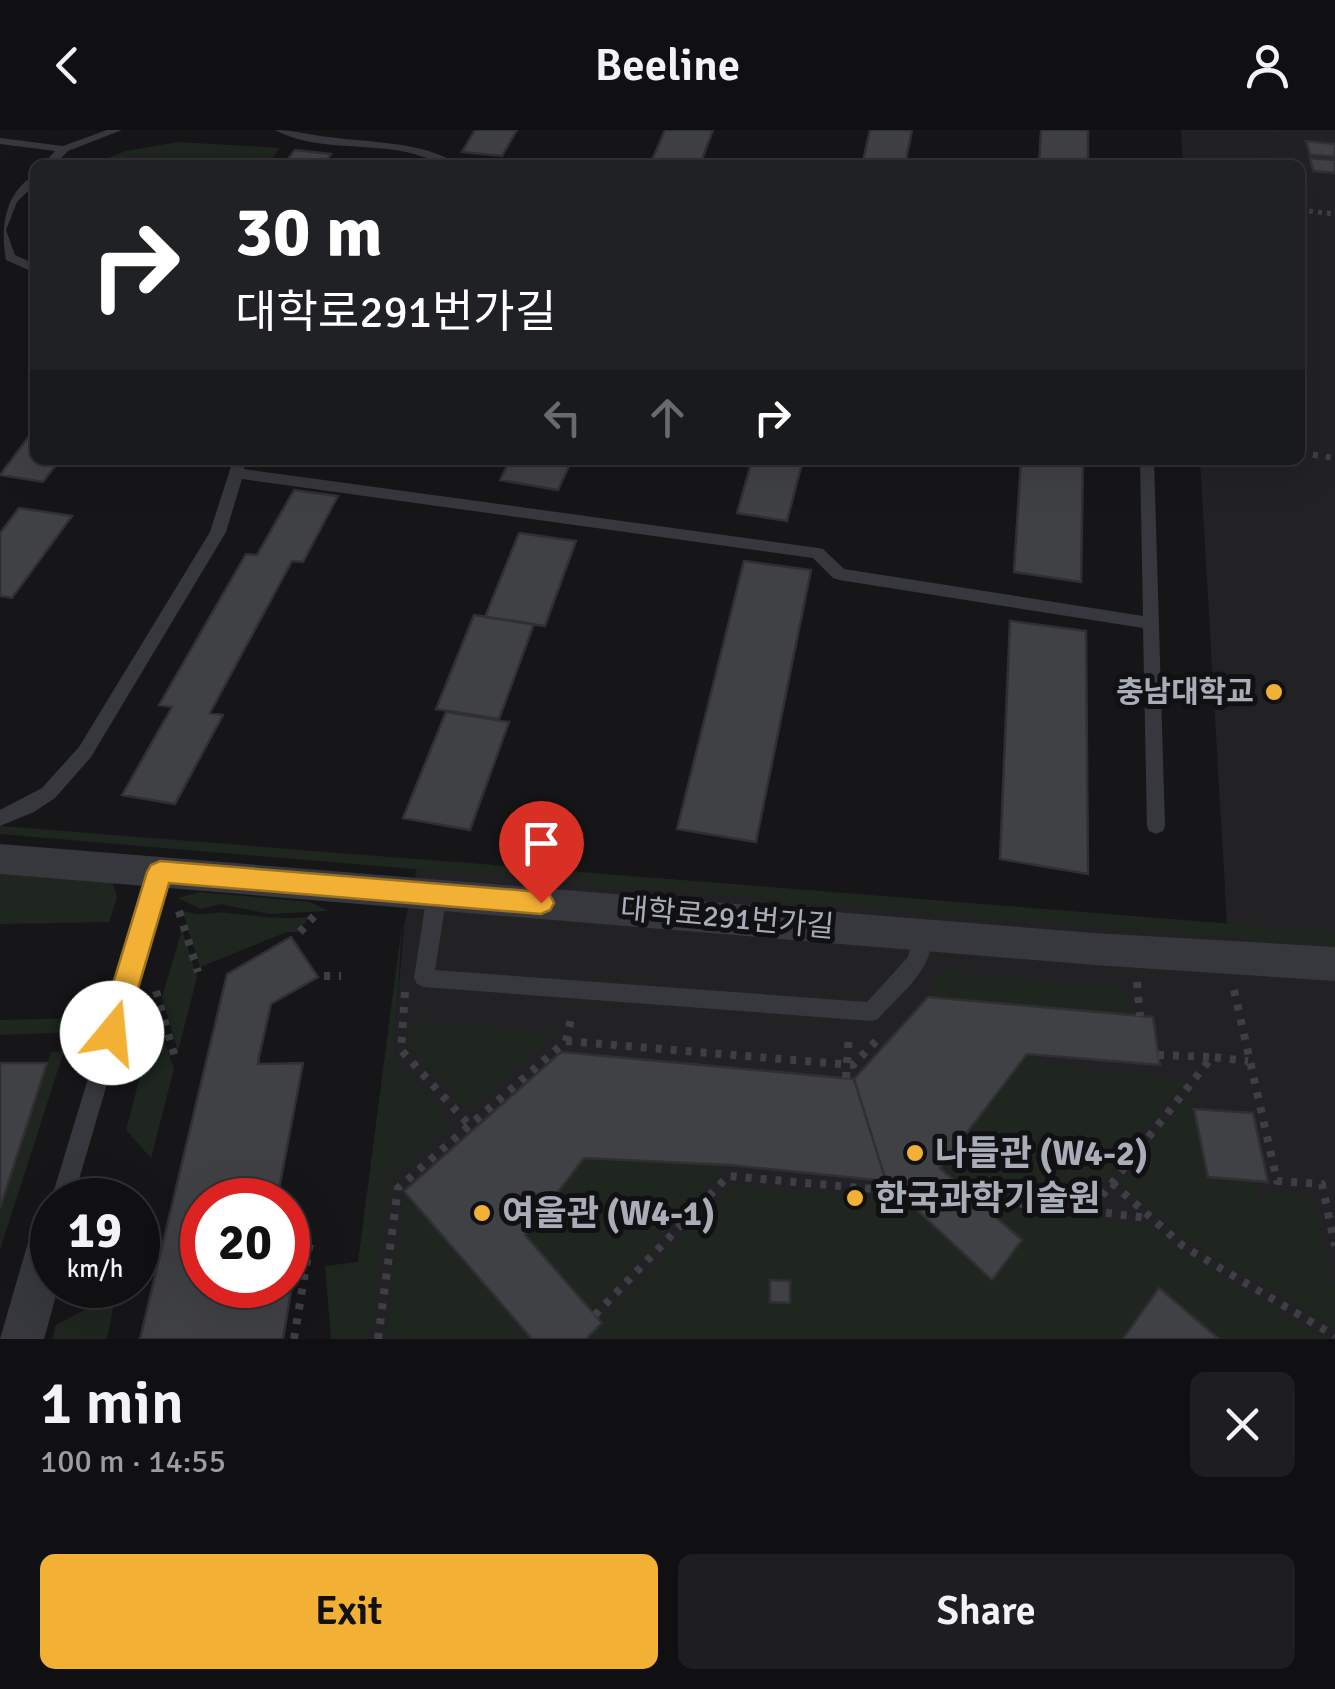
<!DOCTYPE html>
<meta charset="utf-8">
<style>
body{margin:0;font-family:Signika,"Noto Sans KR",sans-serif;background:#1e1e20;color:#f1f3f6;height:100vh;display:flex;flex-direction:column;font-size:38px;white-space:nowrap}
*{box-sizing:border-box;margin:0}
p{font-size:32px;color:#9c9d9f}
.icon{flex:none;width:55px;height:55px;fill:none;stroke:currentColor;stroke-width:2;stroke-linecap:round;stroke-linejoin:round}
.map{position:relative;height:1209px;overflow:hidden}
.drawer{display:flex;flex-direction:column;background:#101012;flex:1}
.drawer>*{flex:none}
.hud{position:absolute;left:30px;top:30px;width:1275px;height:305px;border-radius:15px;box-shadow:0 10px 40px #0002,0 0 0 2px #303032;background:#202124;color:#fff;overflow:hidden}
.speed{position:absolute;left:30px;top:1048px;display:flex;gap:20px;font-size:50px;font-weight:700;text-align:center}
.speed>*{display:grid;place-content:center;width:130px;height:130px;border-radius:50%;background:#101012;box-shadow:0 10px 40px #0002,0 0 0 2px #303032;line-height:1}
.speed small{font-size:25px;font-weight:400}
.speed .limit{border:15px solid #d22;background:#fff;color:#111}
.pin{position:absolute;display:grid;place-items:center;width:85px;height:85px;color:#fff;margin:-102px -42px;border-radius:50% 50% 50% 0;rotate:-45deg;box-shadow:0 0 10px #0007}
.pin .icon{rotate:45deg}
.me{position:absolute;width:110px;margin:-55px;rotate:17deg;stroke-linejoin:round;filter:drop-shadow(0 0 8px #0008)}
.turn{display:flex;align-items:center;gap:35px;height:210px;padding:0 40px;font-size:45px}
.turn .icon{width:130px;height:130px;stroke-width:2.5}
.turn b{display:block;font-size:70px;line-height:85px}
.lanes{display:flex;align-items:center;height:95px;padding:0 40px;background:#0003;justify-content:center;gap:50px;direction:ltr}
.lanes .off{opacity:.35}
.round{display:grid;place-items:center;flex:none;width:105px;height:105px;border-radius:15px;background:#1e1e20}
.headline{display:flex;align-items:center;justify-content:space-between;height:170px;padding:0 40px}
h1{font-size:60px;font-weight:600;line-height:75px}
.button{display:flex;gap:20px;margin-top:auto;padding:20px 40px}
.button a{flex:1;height:115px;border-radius:15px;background:#f2b134;color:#111;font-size:40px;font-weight:600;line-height:115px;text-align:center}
.button a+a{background:#1e1e20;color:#f1f3f6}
header{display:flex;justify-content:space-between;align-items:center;height:130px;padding:0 40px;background:#101012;font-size:45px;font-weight:600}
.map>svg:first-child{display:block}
.built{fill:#222225}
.green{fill:#1e261f}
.building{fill:#404145;stroke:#303034;stroke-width:2.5}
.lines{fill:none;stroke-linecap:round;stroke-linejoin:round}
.path-far2{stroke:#3d3f44;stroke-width:5;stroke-dasharray:4 5;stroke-linecap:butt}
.path-far1{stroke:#3d3f44;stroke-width:6;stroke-dasharray:5 8;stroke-linecap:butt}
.path{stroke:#3d3f44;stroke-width:8;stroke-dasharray:6 9;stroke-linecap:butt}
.lane{fill:#37383d;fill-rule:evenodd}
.street{fill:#37383d;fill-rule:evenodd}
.route{fill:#f2b134;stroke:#9d7322;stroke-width:2.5}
.poi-dot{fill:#f2b134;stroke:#111113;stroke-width:4}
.labels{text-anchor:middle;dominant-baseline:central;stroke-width:10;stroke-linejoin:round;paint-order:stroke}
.poi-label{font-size:30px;font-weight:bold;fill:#a8adb8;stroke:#111113;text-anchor:end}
.street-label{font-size:30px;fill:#a8adb8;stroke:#111113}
.near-poi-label{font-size:35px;font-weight:bold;fill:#a8adb8;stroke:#111113;text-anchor:start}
</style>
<header><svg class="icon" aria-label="back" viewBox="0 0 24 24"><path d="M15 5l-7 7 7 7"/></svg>Beeline<svg class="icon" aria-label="person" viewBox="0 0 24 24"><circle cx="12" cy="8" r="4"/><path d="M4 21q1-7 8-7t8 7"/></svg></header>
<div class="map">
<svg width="1335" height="1209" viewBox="0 0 1335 1209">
<rect width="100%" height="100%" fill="#161618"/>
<!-- built -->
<path class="built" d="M1181,0H1335V1209H358L393,926L404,796L419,729L1227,794L1200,330H1300V35H1183Z"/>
<!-- green -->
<path class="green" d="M178,12L280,18L266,35H92L125,21Z
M0,696L1335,802V817L0,704Z
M0,744L112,752L117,767L109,792L0,794Z
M200,762L310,772L329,781L270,784L221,774L201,779L178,768Z
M182,780C201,788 210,781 229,783C258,786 281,790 310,787L297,802H287L200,837Z
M402,794L394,926L453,994L389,1052L370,1209H331L325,1136L358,1132Z
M182,800L197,847L178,921L162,867Z
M946,841L1126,859L1129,885L928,867L930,858Z
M156,886L174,939L151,1028L126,1000Z
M81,888L77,902L0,905V890Z
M414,891L556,903L467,981L409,916Z
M64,921L0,1120V1078L51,922Z
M1027,924L1044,925L1045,936L1187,949L1085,1075L968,1064L940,1038Z
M1191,962L1208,1047L1254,1050L1258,1064L1311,1067L1335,1156V1197L1185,1108L1119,1052Z
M584,1028L729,1035L590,1181L525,1105Z
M732,1055L902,1070L992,1149L986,1079L1148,1094L1180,1121L1325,1209H1219L1159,1158L1123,1209H587Z
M404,1061L532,1209H386Z
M116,1163L107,1209H52L56,1195Z"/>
<!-- building -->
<path class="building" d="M475,0H517L502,26L462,22Z
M665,0H713L700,35H650Z
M870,0H912L905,35H862Z
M1041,0H1088V35H1039Z
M1306,11L1335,14V27L1310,25Z
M295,20L331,24L323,35H283Z
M1310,28L1335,30V43L1313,41Z
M35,298V330H60L43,352L0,345Z
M510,330H572L558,360L500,350Z
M752,330H803L787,391L737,383Z
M1021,330H1083L1081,452L1014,442Z
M294,360L338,366L303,432L292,431L210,583L223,585L175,674L122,665L172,577L159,575L246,424L257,425Z
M19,378L72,386L12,468L0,466V403Z
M519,403L576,411L545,496L485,487Z
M744,431L811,440L756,712L677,699Z
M474,485L534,494L499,589L436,579Z
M1010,491L1086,501L1088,744L1000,729Z
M446,582L509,592L470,700L403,688Z
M291,807L318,847L271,874L259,927L258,934L303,933L277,1070H202V1155H288V1108H300L283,1209H140L227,844Z
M928,867L1153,887L1160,935L1027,924L940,1038L1022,1110L992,1150L886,1051L854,949Z
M561,922L854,949L886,1051L729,1035L584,1028L525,1105L602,1193L586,1209H532L404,1061Z
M0,933H47L0,1078Z
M1194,979L1253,983L1268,1052L1208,1047Z
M770,1150L790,1151V1173L770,1172Z
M1159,1158L1219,1209H1123Z"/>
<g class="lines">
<!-- path-far2 -->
<path class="path-far2" d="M1300,80L1335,84"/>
<!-- path-far1 -->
<path class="path-far1" d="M1300,323L1335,328"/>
<!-- path -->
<path class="path" d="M179,781L198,842
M300,802L315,785
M324,846H341
M1137,852L1140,886
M1234,860L1277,1051L1322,1054L1335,1116
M156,861L176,931
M405,862L401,920L472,998
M566,911L853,935L879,908
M1158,925L1211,927
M846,948L849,905
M1112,1053L1183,1116L1335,1206
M975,1069L1090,1081L1212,927L1248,931
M1091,1081L1148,1088
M138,1097L167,1096
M288,1099H302L304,1083
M595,1185L728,1046L895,1061
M294,1209L310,1112L302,1099
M378,1209L398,1058L566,911L572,885"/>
<!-- lane -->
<path class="lane" d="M107,0H122L68,21L54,35H42L55,21L0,14V8L63,16Z
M275,0C294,0 310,5 329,7C372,13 422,11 460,35C440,35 425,26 406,22C364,13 313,21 275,0Z
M35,45V54L17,72L6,100L15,125L35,134V143L6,130C0,97 5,62 35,45Z
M233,330H247L244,339L818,418L823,419L844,439L1143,486L1140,330H1154L1165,696L1163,701L1156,704L1149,701L1147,696L1143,498L839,450L833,448L813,428L242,349L226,402L91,627L55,668L34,682L0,696V680L42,658L79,617L210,402Z
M160,734L167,736L169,742L73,1070H52V1074L51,1070L151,742L153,736Z
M437,756L444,758L447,764L435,840L867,872L908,827L915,799L922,796L929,799C941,834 899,865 878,889L871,891L424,857L417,854L414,848L427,764L430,758Z"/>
<!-- street -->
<path class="street" d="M0,714L1094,803L1335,817V851L1094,835L0,744Z
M52,1081V1155H59L44,1209H0L31,1102L37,1087Z"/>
</g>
<!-- route -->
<path class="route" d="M160,731L541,762L550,765L554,773L550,780L541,784L169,753L125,903L121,912L112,916L102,912L98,903L147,742L151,735Z"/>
<!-- markers -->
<g class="poi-dot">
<circle cx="1274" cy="562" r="10"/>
<circle cx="915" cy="1023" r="10"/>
<circle cx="855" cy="1068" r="10"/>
<circle cx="482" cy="1083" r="10"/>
</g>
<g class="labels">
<!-- poi labels -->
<g class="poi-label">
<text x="1254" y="562">충남대학교</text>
</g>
<!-- street labels -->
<g class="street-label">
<text transform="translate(727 788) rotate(5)">대학로291번가길</text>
</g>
<!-- near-poi labels -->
<g class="near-poi-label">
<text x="935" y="1023">나들관 (W4-2)</text>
<text x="875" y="1068">한국과학기술원</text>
<text x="502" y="1083">여울관 (W4-1)</text>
</g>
</g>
</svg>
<div class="speed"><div>19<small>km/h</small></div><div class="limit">20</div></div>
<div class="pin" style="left:541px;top:773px;background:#d93025"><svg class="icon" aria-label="arrive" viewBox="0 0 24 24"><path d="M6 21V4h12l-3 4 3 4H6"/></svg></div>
<svg class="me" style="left:112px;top:903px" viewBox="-20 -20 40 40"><circle r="19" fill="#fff"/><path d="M0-13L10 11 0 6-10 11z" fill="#f2b134"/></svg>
<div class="hud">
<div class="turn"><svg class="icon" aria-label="right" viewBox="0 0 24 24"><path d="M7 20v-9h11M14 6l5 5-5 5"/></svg><div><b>30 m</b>대학로291번가길</div></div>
<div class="lanes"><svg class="icon off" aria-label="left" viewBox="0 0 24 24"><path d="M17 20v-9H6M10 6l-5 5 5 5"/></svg><svg class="icon off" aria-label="ahead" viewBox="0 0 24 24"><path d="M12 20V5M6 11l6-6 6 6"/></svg><svg class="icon" aria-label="right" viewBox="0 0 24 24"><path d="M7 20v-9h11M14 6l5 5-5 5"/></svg></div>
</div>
</div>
<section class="drawer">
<div class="headline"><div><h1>1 min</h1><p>100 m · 14:55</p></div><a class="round"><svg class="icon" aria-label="close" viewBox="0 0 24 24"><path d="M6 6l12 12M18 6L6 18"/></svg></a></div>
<div class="button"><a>Exit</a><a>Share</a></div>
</section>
